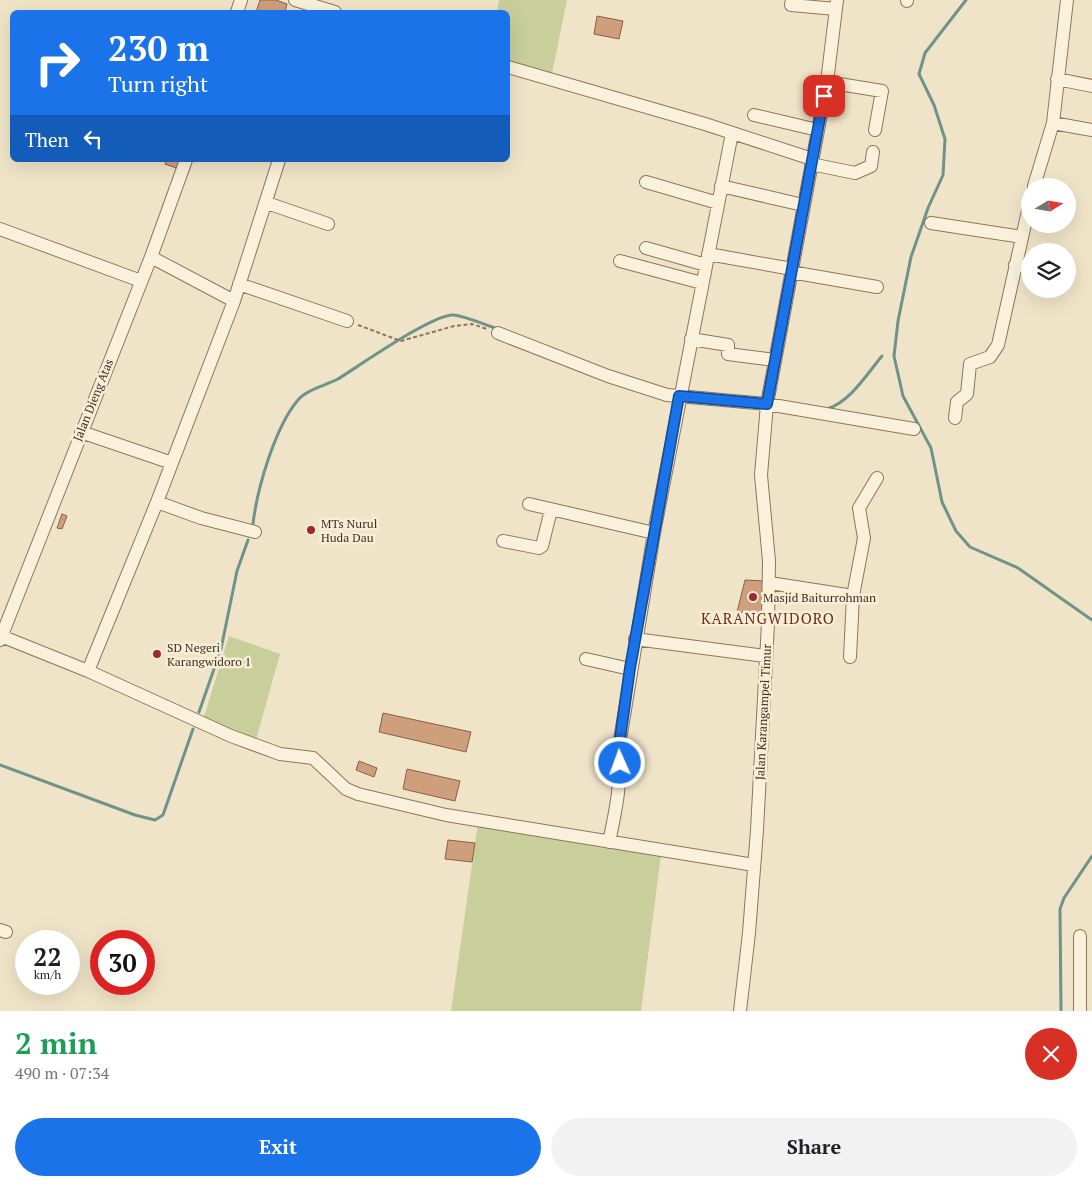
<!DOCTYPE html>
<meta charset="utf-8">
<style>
body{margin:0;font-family:"PT Serif",serif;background:#f2f2f2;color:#202124;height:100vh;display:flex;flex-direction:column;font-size:19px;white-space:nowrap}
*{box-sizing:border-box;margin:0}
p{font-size:16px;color:#757577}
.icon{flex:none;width:28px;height:28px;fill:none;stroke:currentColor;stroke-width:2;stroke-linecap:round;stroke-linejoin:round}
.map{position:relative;height:1011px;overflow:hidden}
.side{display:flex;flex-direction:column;background:#fff;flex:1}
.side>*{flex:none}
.guide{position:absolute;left:10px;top:10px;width:500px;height:152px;border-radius:8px;box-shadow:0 5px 20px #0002;background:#1a73e8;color:#fff;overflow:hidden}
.needle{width:32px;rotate:79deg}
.controls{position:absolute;left:1021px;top:178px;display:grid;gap:10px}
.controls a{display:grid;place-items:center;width:55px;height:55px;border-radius:50%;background:#fff;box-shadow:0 5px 20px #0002;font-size:25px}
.speed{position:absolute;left:15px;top:930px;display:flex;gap:10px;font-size:25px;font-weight:700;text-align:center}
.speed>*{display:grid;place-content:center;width:65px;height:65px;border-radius:50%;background:#fff;box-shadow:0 5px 20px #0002;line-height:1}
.speed small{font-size:12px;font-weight:400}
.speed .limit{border:8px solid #d22;background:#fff;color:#111}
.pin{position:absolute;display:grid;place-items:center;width:42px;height:42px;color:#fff;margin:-21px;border-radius:10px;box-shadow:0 2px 8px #0006}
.me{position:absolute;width:55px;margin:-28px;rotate:358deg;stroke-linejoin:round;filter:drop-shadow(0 0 4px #0008)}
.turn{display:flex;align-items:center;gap:18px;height:105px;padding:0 15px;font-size:22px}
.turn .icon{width:65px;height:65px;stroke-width:2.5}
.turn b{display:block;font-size:35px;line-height:42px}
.then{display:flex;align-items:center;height:48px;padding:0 15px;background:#0003;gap:10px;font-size:19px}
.round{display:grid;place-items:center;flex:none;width:52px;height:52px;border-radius:26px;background:#f2f2f2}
.headline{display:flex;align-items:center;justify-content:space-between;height:85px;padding:0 15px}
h1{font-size:30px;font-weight:700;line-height:38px;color:#1e9e55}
.primary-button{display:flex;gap:10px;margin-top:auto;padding:10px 15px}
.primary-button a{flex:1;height:58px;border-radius:30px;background:#1a73e8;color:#fff;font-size:20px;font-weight:700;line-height:58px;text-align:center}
.primary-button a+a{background:#f2f2f2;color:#202124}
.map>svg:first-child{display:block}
.green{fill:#c9cf9b}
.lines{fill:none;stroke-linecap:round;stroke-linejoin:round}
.stream{stroke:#6f938a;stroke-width:3}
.building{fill:#cf9f7d;stroke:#8d5f41}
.minor-casing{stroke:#8d765c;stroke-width:14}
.path{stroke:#8d765c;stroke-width:2;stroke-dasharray:4 2.5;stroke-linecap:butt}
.minor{stroke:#faf1dc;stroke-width:12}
.route-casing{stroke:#114b97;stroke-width:12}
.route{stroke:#1a73e8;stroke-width:9}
.poi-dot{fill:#9e2a2b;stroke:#f7eed8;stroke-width:2}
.labels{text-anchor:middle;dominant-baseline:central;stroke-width:5;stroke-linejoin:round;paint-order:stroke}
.street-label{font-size:12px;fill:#3d2e20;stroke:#f7eed8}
.poi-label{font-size:12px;fill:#3d2e20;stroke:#f7eed8;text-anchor:start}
.quarter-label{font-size:15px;letter-spacing:1px;fill:#6b2e1e;stroke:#f7eed8}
</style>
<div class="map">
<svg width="1092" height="1011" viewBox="0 0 1092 1011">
<rect width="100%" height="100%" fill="#f0e4c8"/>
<!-- green -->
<path class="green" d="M499,0H567L552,74L508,62V12H497Z
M229,636L280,654L256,740L203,720Z
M478,823L661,855L641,1011H451Z"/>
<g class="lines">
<!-- stream -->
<path class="stream" d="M966,0L925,53L919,74L934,105L945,139L943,175L928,208L911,257L898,321L894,356L903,396L931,448L942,502L956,531L970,547L1018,568L1092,620
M827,409C850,402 867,374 882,356
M253,524C257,489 275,427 298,400C306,390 326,385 338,379C359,366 434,313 454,315C468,317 485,325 498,329
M199,712L221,649L237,571L248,540
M0,765L135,815L155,820L163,815L193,729
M1061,1011L1060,909L1064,898L1092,856"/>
</g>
<!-- building -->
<path class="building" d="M260,0H276L287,4L285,12H256Z
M597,16L623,21L619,39L594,34Z
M166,160H182L179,169L165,164Z
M62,514L67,516L62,529L57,528Z
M745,580L765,581L764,615L737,612Z
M383,713L471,732L466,752L379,732Z
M359,761L377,768L374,777L356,770Z
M407,769L460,781L455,801L403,789Z
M448,840L475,843L472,862L445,859Z"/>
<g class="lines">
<!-- minor casing -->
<g class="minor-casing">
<path id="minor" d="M295,0L335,12
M792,0L791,5L836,9
M907,1V0
M237,12L241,0
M508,67L705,124L812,159
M1057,79L1092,86
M827,82L882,91L875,130
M754,115L818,130
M1053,123L1092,130
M811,164L855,173L871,166L873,152
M646,182L718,203
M721,186L803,205
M1034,186L1053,123L1067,0
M267,203L328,224
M931,223L1022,237
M0,229L141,281
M646,248L706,265
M708,254L792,269
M151,257L234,301
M620,261L702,283
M1015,265L1030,267
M791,272L877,287
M239,284L347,321
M498,333L608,376L667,395L767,404L914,429
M691,339L728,345V354L775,360
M955,418L957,402L967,394L970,364L990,357L998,345L1030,202
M81,432L172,463
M157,502L201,518L255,532
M529,504L654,533
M503,541L539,548L542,546L551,510
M770,583L853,596
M1,636L88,671L231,736L280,754L313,758L346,789L358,794L446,815L754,865
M635,639L765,656
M0,640L151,257L186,160
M850,657L853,596L864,538L859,508L877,478
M586,659L630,669
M88,671L157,502L234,301L279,160
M609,842C616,810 622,780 619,746L654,533L732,133
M0,930L6,932
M1080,936V1011
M740,1011L749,933L757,830L768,623L769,561L761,475L767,404L827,82L837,0"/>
</g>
<!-- path -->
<path class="path" d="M358,325L401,341L454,326L472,324L487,329"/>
<!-- minor -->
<use href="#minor" class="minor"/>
</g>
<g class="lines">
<!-- route casing -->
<g class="route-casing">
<path id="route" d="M620,763L619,746L630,668L679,396L767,404L824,96"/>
</g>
<!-- route -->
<use href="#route" class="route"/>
</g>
<!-- markers -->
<g class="poi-dot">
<circle cx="311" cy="530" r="5"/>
<circle cx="753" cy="597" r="5"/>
<circle cx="157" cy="654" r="5"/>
</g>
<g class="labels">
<!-- street labels -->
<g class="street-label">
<text transform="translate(93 400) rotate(-68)">Jalan Dieng Atas</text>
<text transform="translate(763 712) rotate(-87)">Jalan Karangampel Timur</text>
</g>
<!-- poi labels -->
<g class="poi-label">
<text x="321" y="523">MTs Nurul<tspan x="321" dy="14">Huda Dau</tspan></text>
<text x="763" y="597">Masjid Baiturrohman</text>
<text x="167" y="647">SD Negeri<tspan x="167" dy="14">Karangwidoro 1</tspan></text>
</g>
<!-- quarter labels -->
<g class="quarter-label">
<text x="768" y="618">KARANGWIDORO</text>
</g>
</g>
</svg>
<div class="controls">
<a><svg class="needle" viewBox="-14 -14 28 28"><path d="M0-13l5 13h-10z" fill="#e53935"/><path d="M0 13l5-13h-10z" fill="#757577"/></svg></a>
<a><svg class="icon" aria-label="layers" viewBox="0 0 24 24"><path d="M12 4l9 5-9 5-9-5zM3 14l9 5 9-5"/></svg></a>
</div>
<div class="speed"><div>22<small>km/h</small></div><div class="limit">30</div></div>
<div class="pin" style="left:824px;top:96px;background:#d93025"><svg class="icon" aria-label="arrive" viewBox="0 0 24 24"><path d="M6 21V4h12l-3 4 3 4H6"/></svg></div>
<svg class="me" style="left:620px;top:763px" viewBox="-20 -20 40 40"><circle r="17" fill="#1a73e8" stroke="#fff" stroke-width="3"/><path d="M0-11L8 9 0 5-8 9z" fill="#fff"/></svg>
<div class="guide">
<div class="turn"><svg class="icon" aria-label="right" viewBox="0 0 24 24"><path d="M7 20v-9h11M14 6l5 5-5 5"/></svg><div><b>230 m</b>Turn right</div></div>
<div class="then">Then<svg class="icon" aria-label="left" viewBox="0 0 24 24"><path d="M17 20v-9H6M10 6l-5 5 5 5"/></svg></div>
</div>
</div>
<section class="side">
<div class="headline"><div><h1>2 min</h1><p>490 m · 07:34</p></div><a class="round" style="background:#d93025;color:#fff"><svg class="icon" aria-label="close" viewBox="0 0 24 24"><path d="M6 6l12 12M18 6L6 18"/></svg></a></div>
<div class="primary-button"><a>Exit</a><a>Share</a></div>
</section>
